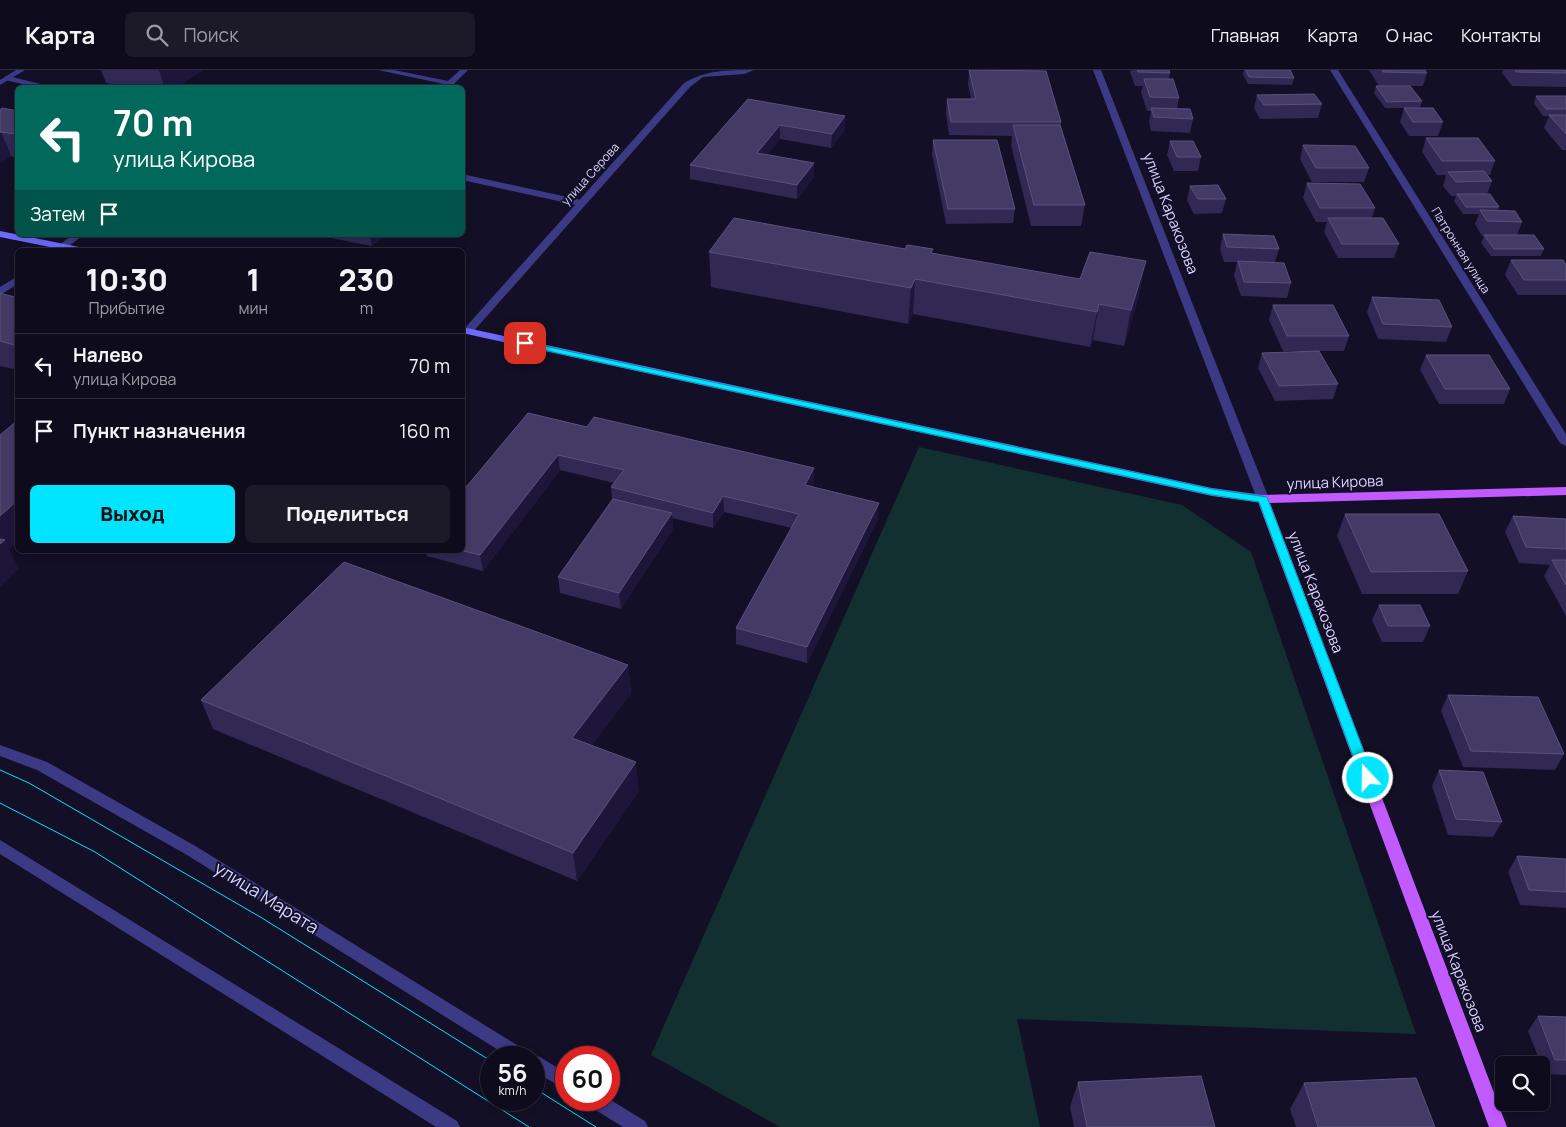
<!DOCTYPE html>
<html lang="ru">
<meta charset="utf-8">
<style>
body{margin:0;font-family:Manrope,sans-serif;background:#1c1929;color:#f1f3f6;height:100vh;display:flex;flex-direction:column;font-size:19px;white-space:nowrap}
*{box-sizing:border-box;margin:0}
p{font-size:16px;color:#9b9ba3}
.icon{flex:none;width:28px;height:28px;fill:none;stroke:currentColor;stroke-width:2;stroke-linecap:round;stroke-linejoin:round}
.map{position:relative;flex:1;overflow:hidden}
.panel{position:absolute;left:15px;top:178px;width:450px;height:305px;display:flex;flex-direction:column;background:#0e0b1c;border-radius:8px;box-shadow:0 2px 8px #0003,0 0 0 1px #2e2b3b}
.panel>*{flex:none}
.hud{position:absolute;left:15px;top:15px;width:450px;height:152px;border-radius:8px;box-shadow:0 2px 8px #0003,0 0 0 1px #2e2b3b;background:#00695c;color:#fff;overflow:hidden}
.fabs{position:absolute;left:1495px;top:986px;display:grid;gap:10px}
.fabs a{display:grid;place-items:center;width:55px;height:55px;border-radius:8px;background:#0e0b1c;box-shadow:0 2px 8px #0003,0 0 0 1px #2e2b3b;font-size:25px}
.speed{position:absolute;left:480px;top:976px;display:flex;gap:10px;font-size:25px;font-weight:700;text-align:center}
.speed>*{display:grid;place-content:center;width:65px;height:65px;border-radius:50%;background:#0e0b1c;box-shadow:0 2px 8px #0003,0 0 0 1px #2e2b3b;line-height:1}
.speed small{font-size:12px;font-weight:400}
.speed .limit{border:8px solid #d22;background:#fff;color:#111}
.pin{position:absolute;display:grid;place-items:center;width:42px;height:42px;color:#fff;margin:-21px;border-radius:10px;box-shadow:0 2px 8px #0006}
.me{position:absolute;width:55px;margin:-28px;rotate:339deg;stroke-linejoin:round;filter:drop-shadow(0 0 4px #0008)}
.turn{display:flex;align-items:center;gap:18px;height:105px;padding:0 15px;font-size:22px}
.turn .icon{width:65px;height:65px;stroke-width:2.5}
.turn b{display:block;font-size:35px;line-height:42px}
.then{display:flex;align-items:center;height:48px;padding:0 15px;background:#0003;gap:10px;font-size:19px}
.eta{display:flex;justify-content:space-evenly;align-items:center;height:85px;text-align:center}
.eta b{font-size:30px;font-weight:800;line-height:35px}
.primary-button{display:flex;gap:10px;margin-top:auto;padding:10px 15px}
.primary-button a{flex:1;height:58px;border-radius:8px;background:#00e5ff;color:#111;font-size:20px;font-weight:800;line-height:58px;text-align:center}
.primary-button a+a{background:#1c1929;color:#f1f3f6}
ul{padding:0;list-style:none}
li{display:flex;align-items:center;gap:15px;height:65px;padding:0 15px;border-top:1px solid #2e2b3b}
li div{flex:1}
li b{display:block;font-size:19px}
li em{font-style:normal}
header{display:flex;align-items:center;gap:30px;box-sizing:border-box;height:70px;padding:0 25px;background:#0e0b1c;border-bottom:1px solid #2e2b3b}
header strong{font-size:24px}
nav{display:flex;gap:28px;margin-inline-start:auto;font-size:18px}
.search{width:350px;height:45px;background:#1c1929;display:flex;align-items:center;gap:12px;box-sizing:border-box;padding:0 18px;border-radius:8px;color:#9b9ba3;font-size:19px}
.map>svg:first-child{display:block}
.green{fill:#12302f}
.lines{fill:none;stroke-linecap:round;stroke-linejoin:round}
.service{fill:#3d3a85;fill-rule:evenodd}
.minor{fill:#3d3a85;fill-rule:evenodd}
.secondary{fill:#6f6bff;fill-rule:evenodd}
.primary{fill:#c25bff;fill-rule:evenodd}
.tram{stroke:#00e5ff;stroke-width:1}
.wall{fill:#312854}
.shaded-wall{fill:#1d163a}
.building{fill:#433a66;stroke:#5a527e}
.route{fill:#00e5ff;stroke:#0095a6}
.labels{text-anchor:middle;dominant-baseline:central;stroke-width:4;stroke-linejoin:round;paint-order:stroke}
.far-street-label{font-size:12px;fill:#d9d4ff;stroke:#130f26}
.street-label{font-size:15px;fill:#d9d4ff;stroke:#130f26}
.near-street-label{font-size:18px;fill:#d9d4ff;stroke:#130f26}
</style>
<header>
<strong>Карта</strong>
<div class="search"><svg class="icon" aria-label="search" viewBox="0 0 24 24"><circle cx="10" cy="10" r="6"/><path d="M15 15l6 6"/></svg>Поиск</div>
<nav><a>Главная</a><a>Карта</a><a>О нас</a><a>Контакты</a></nav>
</header>
<div class="map">
<svg width="1566" height="1057" viewBox="0 0 1566 1057">
<rect width="100%" height="100%" fill="#130f26"/>
<!-- green -->
<path class="green" d="M919,377L1182,435L1251,482L1416,964L1017,949L1040,1057H780L651,985Z"/>
<g class="lines">
<!-- service -->
<path class="service" d="M378,0H394L448,11L460,0H468L450,18H441L444,14Z
M5,6H8L57,18H40L5,10Z
M462,104L581,130L585,133L581,136L462,110Z
M72,165H83L64,180H53Z
M18,206V214L0,225V217Z"/>
<!-- minor -->
<path class="minor" d="M16,0H25L0,15V10Z
M754,0L744,4L703,7L690,17L472,263H464V259L684,13C706,0 727,0 754,0Z
M1093,0H1101L1269,429L1267,432L1263,433L1257,429Z
M1330,0H1338L1566,364V376L1560,373Z
M0,675L47,692L197,777L533,985L540,987L566,1003V1020L534,1001V988H511L187,785L37,700L0,686Z
M0,770L457,1051L460,1057H436L0,784Z
M609,1029L645,1051L648,1057H623L589,1036L586,1030Z"/>
<!-- secondary -->
<path class="secondary" d="M0,161L79,177L84,180H65L0,167Z
M462,257L1212,418L1263,425L1269,429L1263,433L1212,426L462,263Z"/>
<!-- primary -->
<path class="primary" d="M1566,417V425L1270,433L1507,1057H1489L1257,429L1263,425Z"/>
<!-- tram -->
<path class="tram" d="M0,700L29,713L262,848L491,991
M0,733L95,782L529,1057
M534,1018L596,1057"/>
</g>
<!-- wall -->
<path class="wall" d="M101,0H203L176,18H133L106,13Z
M969,0L1061,52V56L1085,135L1081,156H1031L1011,75L1012,66L949,65L946,43L947,29H971L968,14Z
M1131,0H1169L1170,3L1169,9L1179,28L1177,39L1193,49L1190,63L1151,61L1149,52L1151,41H1147L1141,22L1143,16H1135L1130,2Z
M1244,0H1290L1294,8L1292,15L1248,14L1243,4Z
M1369,0H1425L1427,3L1423,16H1410L1422,31L1420,38L1443,52L1438,66H1409L1400,52L1404,38H1385L1374,23L1376,16H1410H1379Z
M1503,0H1566V17L1512,16L1502,3Z
M1257,25L1322,34L1318,48L1260,49L1254,38Z
M1536,26H1566V80H1562L1544,58L1549,46H1543L1534,33Z
M748,29L845,46V60L831,78L780,69L767,84L814,93V107L797,129L690,109V95Z
M0,40L18,41V88L11,86L0,93Z
M1426,68L1495,91L1490,105H1487L1492,111L1487,124L1499,137L1498,140L1522,152L1517,165L1544,179L1541,186H1491L1481,173L1484,166H1482L1475,154L1479,144H1463L1454,131L1456,126H1451L1443,116L1446,105H1437L1422,82Z
M933,70L1015,139L1013,153L946,154L932,84Z
M1170,71L1201,87L1198,101H1174L1167,85Z
M1303,75L1369,98L1364,112H1312L1300,89Z
M1307,113L1375,138L1372,148L1399,174L1394,188H1338L1324,162L1327,152H1316L1303,128Z
M1190,116L1226,129L1222,143L1194,144L1187,130Z
M1223,164L1279,179L1275,192L1291,213L1287,228L1241,226L1234,206L1237,192H1224L1220,179Z
M326,165H384L372,176L326,167Z
M905,179L933,183L1139,226L1124,276L1093,270L1090,277L913,244L908,254L711,217L709,182Z
M1511,190L1566,195V225H1518L1505,205Z
M0,223L18,228V300L0,296Z
M1372,227L1452,257L1446,272L1378,269L1367,242Z
M1273,235L1349,266L1344,281H1319L1338,314L1333,329L1275,331L1258,298L1262,283L1316,281H1283L1269,250Z
M1426,285L1510,319L1504,334H1439L1420,300Z
M528,343L814,414L812,417L878,449L807,593L736,574V558L792,458L724,442L713,458L672,448L673,459L621,539L560,523L558,507L612,429L611,417L614,413L560,400L483,501L427,486L425,480H462Z
M1345,444L1468,501L1458,524H1362L1337,466Z
M1513,446L1566,449V546L1544,506L1550,495L1519,493L1505,462Z
M1379,535L1430,556L1423,572H1382L1372,550Z
M628,595L631,623L592,675L639,721L577,811L213,659L201,630Z
M1448,625L1564,684L1555,700L1463,697L1441,641Z
M1439,700L1502,752L1493,767L1448,765L1432,716Z
M1517,786L1566,789V838L1520,835L1508,802Z
M1538,946L1566,947V1005L1545,1004L1528,961Z
M1078,1012L1215,1057H1074L1070,1037Z
M1304,1013L1435,1057H1296L1290,1039Z"/>
<!-- shaded-wall -->
<path class="shaded-wall" d="M159,0H203L176,18H165Z
M845,46V60L831,78L832,64Z
M780,55V69L757,96V83Z
M1,61L11,86L0,93V62Z
M814,93V107L797,129V115Z
M369,165H384L372,176Z
M1146,191L1139,226L1124,276L1131,240Z
M915,209L913,244L908,254L911,218Z
M1099,234L1093,270L1090,277L1097,242Z
M558,385L560,400L483,501L480,485Z
M814,398V414L805,431V415Z
M723,426L724,442L713,458V443Z
M18,430V471L9,479L19,498L0,517V446Z
M879,433L878,449L807,593V577Z
M672,443L673,459L621,539L619,523Z
M628,595L631,623L577,696L572,668Z
M636,692L639,721L577,811L573,783Z"/>
<!-- building -->
<path class="building" d="M969,0L1046,1L1061,52H951L947,29H976Z
M1137,0H1169L1170,3L1138,2Z
M1246,0H1290L1294,8L1249,7Z
M1382,0H1425L1427,3L1383,2Z
M1515,0H1566V3L1516,2Z
M1144,9H1173L1179,28L1150,27Z
M1376,16H1410L1422,31L1387,32Z
M1314,24L1322,34L1264,35L1257,25Z
M1536,26H1566V39H1546Z
M748,29L845,46L832,64L780,55L757,83L814,93L797,115L690,95Z
M2,38L18,41V64L0,62V40Z
M1151,38L1190,39L1193,49L1154,47Z
M1404,38H1433L1443,52H1413Z
M1549,45H1566V64Z
M1013,55H1060L1085,135H1034Z
M1426,68H1478L1495,91H1442Z
M933,70H997L1015,139H948Z
M1170,71H1193L1201,87H1177Z
M1303,75L1355,76L1369,98H1316Z
M1484,101L1492,111L1456,112L1448,102Z
M1307,113L1360,114L1375,138H1320Z
M1218,115L1226,129H1198L1190,116Z
M1457,124H1490L1499,137H1466Z
M1480,140L1515,141L1522,152L1487,151Z
M734,148L905,179L907,175L933,179L931,183L1080,209L1090,182L1146,191L1131,240L1099,234L1097,242L915,209L911,218L709,182Z
M1328,148H1383L1399,174H1342Z
M1223,164L1274,166L1279,179L1227,177Z
M1484,165H1534L1544,179H1494Z
M1511,190H1563L1566,195V210H1524Z
M1238,191L1284,193L1291,213L1244,212Z
M0,223L18,228V276L0,271Z
M1372,227L1439,230L1452,257L1383,254Z
M1273,235H1333L1349,266H1287Z
M1319,281L1338,314L1279,316L1262,283Z
M1426,285H1489L1510,319H1445Z
M528,343L587,357L594,347L814,398L805,415L879,433L807,577L736,558L799,444L723,426L713,443L611,417L624,400L558,385L480,485L460,480H462V422Z
M18,350V430L0,446V365Z
M613,429L672,443L619,523L558,507Z
M1345,444H1439L1468,501L1371,502Z
M1513,446L1566,449V479L1526,477Z
M0,469L5,470L0,474Z
M1552,490H1566V515Z
M344,492L628,595L572,668L636,692L573,783L201,630Z
M1379,535H1420L1430,556H1388Z
M1448,625L1538,627L1564,684L1471,681Z
M1439,700L1483,702L1502,752L1456,749Z
M1517,786L1566,789V822L1529,820Z
M1538,946L1566,947V990H1555Z
M1201,1006L1215,1057H1087L1078,1012Z
M1416,1008L1435,1057H1318L1304,1013Z"/>
<!-- route -->
<path class="route" d="M521,271L1212,419L1267,427L1374,708L1372,711H1363L1361,708L1259,432L1212,425L525,276L521,275Z"/>
<g class="labels">
<!-- far-street labels -->
<g class="far-street-label">
<text transform="translate(590 104) rotate(-48)">улица Серова</text>
<text transform="translate(1461 180) rotate(58)">Патронная улица</text>
</g>
<!-- street labels -->
<g class="street-label">
<text transform="translate(1171 143) rotate(69)">улица Каракозова</text>
<text transform="translate(1335 412) rotate(-2)">улица Кирова</text>
<text transform="translate(1316 522) rotate(69)">улица Каракозова</text>
<text transform="translate(1459 901) rotate(69)">улица Каракозова</text>
</g>
<!-- near-street labels -->
<g class="near-street-label">
<text transform="translate(267 827) rotate(32)">улица Марата</text>
</g>
</g>
</svg>
<div class="fabs">
<a><svg class="icon" aria-label="search" viewBox="0 0 24 24"><circle cx="10" cy="10" r="6"/><path d="M15 15l6 6"/></svg></a>
</div>
<div class="speed"><div>56<small>km/h</small></div><div class="limit">60</div></div>
<div class="pin" style="left:525px;top:273px;background:#d93025"><svg class="icon" aria-label="arrive" viewBox="0 0 24 24"><path d="M6 21V4h12l-3 4 3 4H6"/></svg></div>
<svg class="me" style="left:1368px;top:708px" viewBox="-20 -20 40 40"><circle r="17" fill="#00e5ff" stroke="#fff" stroke-width="3"/><path d="M0-11L8 9 0 5-8 9z" fill="#fff"/></svg>
<div class="hud">
<div class="turn"><svg class="icon" aria-label="left" viewBox="0 0 24 24"><path d="M17 20v-9H6M10 6l-5 5 5 5"/></svg><div><b>70 m</b>улица Кирова</div></div>
<div class="then">Затем<svg class="icon" aria-label="arrive" viewBox="0 0 24 24"><path d="M6 21V4h12l-3 4 3 4H6"/></svg></div>
</div>
<section class="panel">
<div class="eta">
<div><b>10:30</b><p>Прибытие</p></div>
<div><b>1</b><p>мин</p></div>
<div><b>230</b><p>m</p></div>
</div>
<ul>
<li><svg class="icon" aria-label="left" viewBox="0 0 24 24"><path d="M17 20v-9H6M10 6l-5 5 5 5"/></svg><div><b>Налево</b><p>улица Кирова</p></div><em>70 m</em></li>
<li><svg class="icon" aria-label="arrive" viewBox="0 0 24 24"><path d="M6 21V4h12l-3 4 3 4H6"/></svg><div><b>Пункт назначения</b></div><em>160 m</em></li>
</ul>
<div class="primary-button"><a>Выход</a><a>Поделиться</a></div>
</section>
</div>
